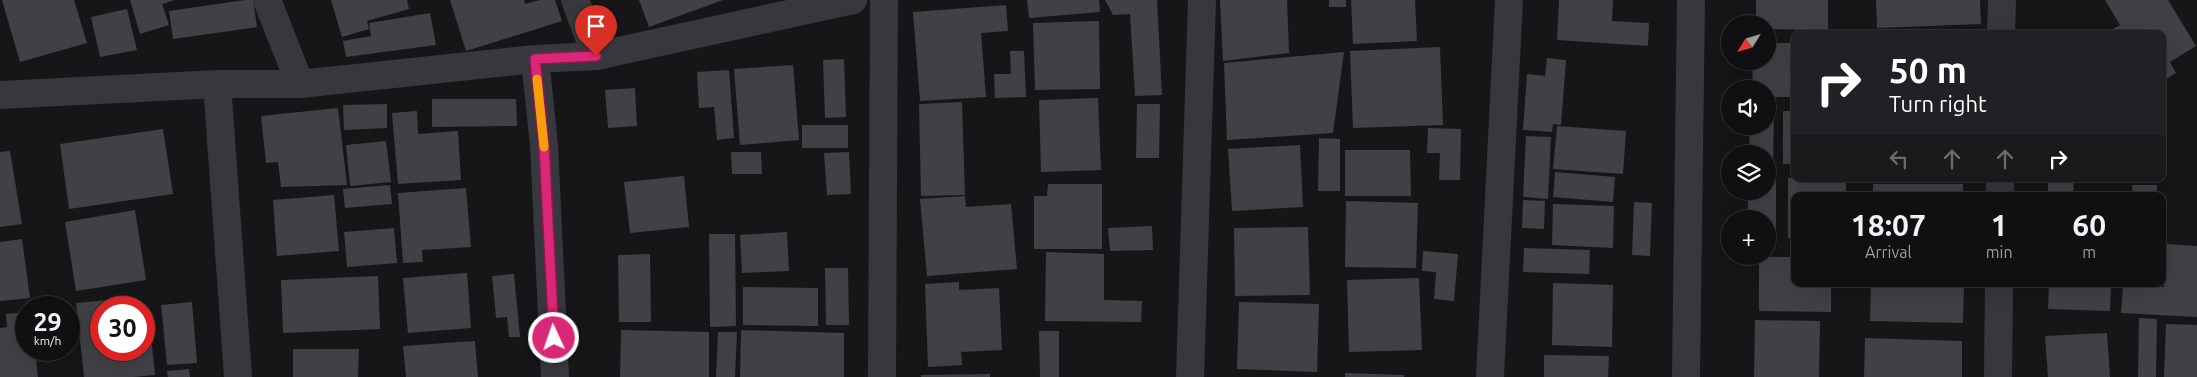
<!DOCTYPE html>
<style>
body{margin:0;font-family:Ubuntu,sans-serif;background:#19191b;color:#f1f3f6;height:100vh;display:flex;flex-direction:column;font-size:19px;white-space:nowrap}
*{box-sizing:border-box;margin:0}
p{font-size:16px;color:#9c9d9f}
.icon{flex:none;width:28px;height:28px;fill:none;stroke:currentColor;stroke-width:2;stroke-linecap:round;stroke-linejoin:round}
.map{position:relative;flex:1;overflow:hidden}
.side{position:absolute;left:1791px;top:192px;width:375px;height:95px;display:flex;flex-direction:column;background:#101012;border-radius:10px;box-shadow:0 5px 20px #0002,0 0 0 1px #303032}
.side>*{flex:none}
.top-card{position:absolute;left:1791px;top:30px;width:375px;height:152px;border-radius:10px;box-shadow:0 5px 20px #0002,0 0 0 1px #303032;background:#202124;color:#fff;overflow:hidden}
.needle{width:32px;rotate:233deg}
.buttons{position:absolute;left:1721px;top:15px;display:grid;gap:10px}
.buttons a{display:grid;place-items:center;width:55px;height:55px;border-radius:50%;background:#101012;box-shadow:0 5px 20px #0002,0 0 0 1px #303032;font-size:25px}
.speed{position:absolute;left:15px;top:296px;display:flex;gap:10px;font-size:25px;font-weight:700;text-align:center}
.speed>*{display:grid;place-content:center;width:65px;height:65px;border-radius:50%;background:#101012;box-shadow:0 5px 20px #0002,0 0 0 1px #303032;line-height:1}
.speed small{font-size:12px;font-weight:400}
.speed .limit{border:8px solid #d22;background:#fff;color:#111}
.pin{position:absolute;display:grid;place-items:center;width:42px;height:42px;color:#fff;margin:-51px -21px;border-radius:50% 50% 50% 0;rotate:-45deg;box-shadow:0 0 5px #0007}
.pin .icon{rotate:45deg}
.me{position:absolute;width:55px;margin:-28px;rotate:357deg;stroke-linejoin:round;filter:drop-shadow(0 0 4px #0008)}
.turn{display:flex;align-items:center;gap:18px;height:105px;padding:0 15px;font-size:22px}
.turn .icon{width:65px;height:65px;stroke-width:2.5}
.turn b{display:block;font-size:35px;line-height:42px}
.lanes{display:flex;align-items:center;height:48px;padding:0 15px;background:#0003;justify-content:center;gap:25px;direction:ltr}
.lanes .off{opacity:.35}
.eta{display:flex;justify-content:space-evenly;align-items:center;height:85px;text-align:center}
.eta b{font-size:30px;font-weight:600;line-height:35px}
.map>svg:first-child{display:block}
.building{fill:#404145}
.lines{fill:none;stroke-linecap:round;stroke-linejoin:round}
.minor{stroke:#37383d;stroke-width:28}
.route-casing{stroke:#8e194d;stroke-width:12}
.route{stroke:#db2777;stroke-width:9}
.slow{stroke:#f59e0b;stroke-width:9}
</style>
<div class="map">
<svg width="2197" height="377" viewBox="0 0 2197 377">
<rect width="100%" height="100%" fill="#161618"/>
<!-- building -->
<path class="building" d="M2,0H74L87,43L20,62Z
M130,0H175L162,4L169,25L140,34Z
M245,0H253L257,27L173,39L169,11Z
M331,0H407L409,9L367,21L369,29L342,37Z
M450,0H524L525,4L540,0H555L562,21L466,51Z
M639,0H723L649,27Z
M1027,0H1099L1100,12L1029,18Z
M1105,0H1157L1162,95L1135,96L1130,14L1113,15Z
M1220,0H1287L1289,53L1223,61Z
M1329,0H1346V7H1329Z
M1351,0H1415L1417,41L1353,44Z
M1559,0H1613L1612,21L1649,23L1648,46L1557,40Z
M1756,0H1828V30L1768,29V24H1756Z
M1876,0H1980L1981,24L1877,28Z
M2105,0H2168L2196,46L2170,62L2176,73L2162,82V34H2105L2120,25Z
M1006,5L1008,31L981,33L986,97L920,101L913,12Z
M127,9L137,50L100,57L91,17Z
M430,13L436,45L346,57L343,41L371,36L369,23Z
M1099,21L1100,89L1035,90L1033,23Z
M1768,43H1795V97H1768V89H1753L1752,61H1768Z
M1440,47L1443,125L1353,128L1350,51Z
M1010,51H1024L1026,97L995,98L994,74H1011Z
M1344,52L1333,133L1227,140L1224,63Z
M1547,58L1566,60L1561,125L1553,124L1552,132L1523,130L1527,74L1545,76Z
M844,59L846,117L825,118L823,60Z
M793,65L799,140L740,145L734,69Z
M729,70L734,138L717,140L714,107L699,108L697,72Z
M635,88L637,126L608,128L605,90Z
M1098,98L1101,170L1041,172L1039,100Z
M432,99H516L517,126L432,127Z
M962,102L965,195L921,196L919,104Z
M387,104V128L344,130L343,105Z
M1137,104H1160L1159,158H1136Z
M338,108L347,185L281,187L278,162L266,163L261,116Z
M1768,108L1774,109L1773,168L1768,167V154H1749L1750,126H1768Z
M417,111L418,134L458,131L461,180L398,184L392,113Z
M1783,111H1795V164H1783Z
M802,125H848V148H802Z
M1557,126L1626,131L1623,174L1553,169Z
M1428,128L1461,129L1460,180H1439L1440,153H1427Z
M163,129L173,194L69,209L60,144Z
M1526,136L1551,137L1548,199L1523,197Z
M1319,138L1340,139V191H1318Z
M386,141L391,182L350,186L346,145Z
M1300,145L1303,207L1232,211L1228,149Z
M1345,150H1410L1411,196H1345Z
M10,151L22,224L0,227V152Z
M731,152H761L762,174H732Z
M849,152L851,194L827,195L824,153Z
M1555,172L1615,177L1613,202L1553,197Z
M1768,175H1776V243H1768V219H1748V191H1768Z
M684,176L689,227L630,233L624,182Z
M1788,178L1846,179V196H1795V238H1788Z
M2048,179H2073L2074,196H2048Z
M1048,184H1102V249H1034V196H1047Z
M1873,184H1963V196H1873Z
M390,185L392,204L345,208L343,189Z
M2132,185H2157V196H2133Z
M466,188L471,247L422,250L423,262L403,263L398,193Z
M334,195L339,251L277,256L273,200Z
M965,196L966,207L1011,204L1017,269L927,276L920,199Z
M1523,200L1545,201L1544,229L1522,228Z
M1346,201L1418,203L1416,268L1345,267Z
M1634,202L1652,203L1650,256L1632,255Z
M1553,204L1614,206L1613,248L1552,245Z
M135,210L146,280L76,291L65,222Z
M1152,226L1153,250L1110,251L1108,228Z
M1308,227L1310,295L1235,296L1234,228Z
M394,228L397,263L347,267L344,232Z
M787,232L789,271L742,273L740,235Z
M709,234H735L736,326L710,327Z
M22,239L30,298L0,301V242Z
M2166,244L2197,246V317L2121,313L2123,285L2164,287Z
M1524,248L1590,250L1589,274L1523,272Z
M1423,251L1458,254L1454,301L1434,299L1436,272L1422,271Z
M1046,252L1104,254V300L1142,301L1141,322L1045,321Z
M650,254L651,322H619L618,255Z
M1759,257H1795V284H1831V312L1759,311Z
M825,268H848L849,325H826Z
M467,273L471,328L408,333L403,278Z
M514,274L520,337H509L507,317L496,318L492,276Z
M378,276L380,329L283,333L281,280Z
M1419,278L1422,350L1349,352L1347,280Z
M959,282V290L999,288L1002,350L961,352L962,365L928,367L925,284Z
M1553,283L1613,285L1612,347L1552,345Z
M1871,284H1964L1963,323L1870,321Z
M2049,284H2111L2110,311L2048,309Z
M743,287L818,288V326L743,325Z
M129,298L130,308H101V350H144V346L152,345L155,375L134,377H84L76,303Z
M192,302L197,363L167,365L161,305Z
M1239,302L1319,304L1317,372L1237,369Z
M26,312V350H35L38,377H0V328L7,327L6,314Z
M2139,318L2157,319L2156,377H2138Z
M1755,320L1820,321L1819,377H1754Z
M2166,324L2197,325V377H2164Z
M621,330L709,332V377H620Z
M741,330L844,333V377H740Z
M1039,331H1059V377H1040Z
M718,332H737L735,377H716Z
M2107,333L2110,377H2048L2045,336Z
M1865,338L1962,341V377H1864Z
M475,341L478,377H406L403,346Z
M293,349H359L358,377H293Z
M1544,355L1609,356L1608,377H1544Z
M189,369L190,377H168L167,371Z
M1345,373L1404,375V377H1345Z
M990,374V377H921V375Z"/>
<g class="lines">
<!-- minor -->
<path class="minor" d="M267,0L300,84
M575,0L596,56
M2001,34L2002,0
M535,59L544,145L555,377
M217,84L238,377
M0,95L217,84H300L535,59L596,56L853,0
M2000,196V179
M882,377L884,0
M1190,377L1202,0
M1490,377L1509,0
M1686,377L1691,0
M1998,377L1999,284"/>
</g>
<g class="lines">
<!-- route casing -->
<g class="route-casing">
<path id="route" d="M554,338L544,145L535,59L596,56"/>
</g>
<!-- route -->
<use href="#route" class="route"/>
<!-- slow -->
<path class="slow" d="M537,79L544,147"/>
</g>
</svg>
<div class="buttons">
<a><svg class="needle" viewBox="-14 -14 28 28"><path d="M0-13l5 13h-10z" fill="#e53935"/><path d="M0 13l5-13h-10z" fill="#9c9d9f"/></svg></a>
<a><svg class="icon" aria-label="sound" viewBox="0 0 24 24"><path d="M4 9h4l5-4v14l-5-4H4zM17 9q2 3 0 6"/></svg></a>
<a><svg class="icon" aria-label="layers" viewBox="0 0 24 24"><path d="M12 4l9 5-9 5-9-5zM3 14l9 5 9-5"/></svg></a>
<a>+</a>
</div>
<div class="speed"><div>29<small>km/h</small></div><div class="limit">30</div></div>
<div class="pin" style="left:596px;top:56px;background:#d93025"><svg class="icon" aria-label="arrive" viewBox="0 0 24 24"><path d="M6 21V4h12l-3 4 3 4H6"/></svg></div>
<svg class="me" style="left:554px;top:338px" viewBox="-20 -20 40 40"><circle r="17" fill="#db2777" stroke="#fff" stroke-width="3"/><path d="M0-11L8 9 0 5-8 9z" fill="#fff"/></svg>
<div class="top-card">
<div class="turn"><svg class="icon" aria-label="right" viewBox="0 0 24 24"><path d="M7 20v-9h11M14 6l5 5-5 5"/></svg><div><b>50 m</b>Turn right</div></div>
<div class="lanes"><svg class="icon off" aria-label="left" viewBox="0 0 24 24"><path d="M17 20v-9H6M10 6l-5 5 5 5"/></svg><svg class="icon off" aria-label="ahead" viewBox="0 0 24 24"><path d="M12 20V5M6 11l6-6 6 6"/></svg><svg class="icon off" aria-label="ahead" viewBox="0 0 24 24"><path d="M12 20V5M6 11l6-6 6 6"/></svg><svg class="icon" aria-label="right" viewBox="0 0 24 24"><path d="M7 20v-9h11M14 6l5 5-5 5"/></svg></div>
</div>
<section class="side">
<div class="eta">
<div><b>18:07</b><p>Arrival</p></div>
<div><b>1</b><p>min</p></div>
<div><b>60</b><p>m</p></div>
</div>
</section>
</div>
